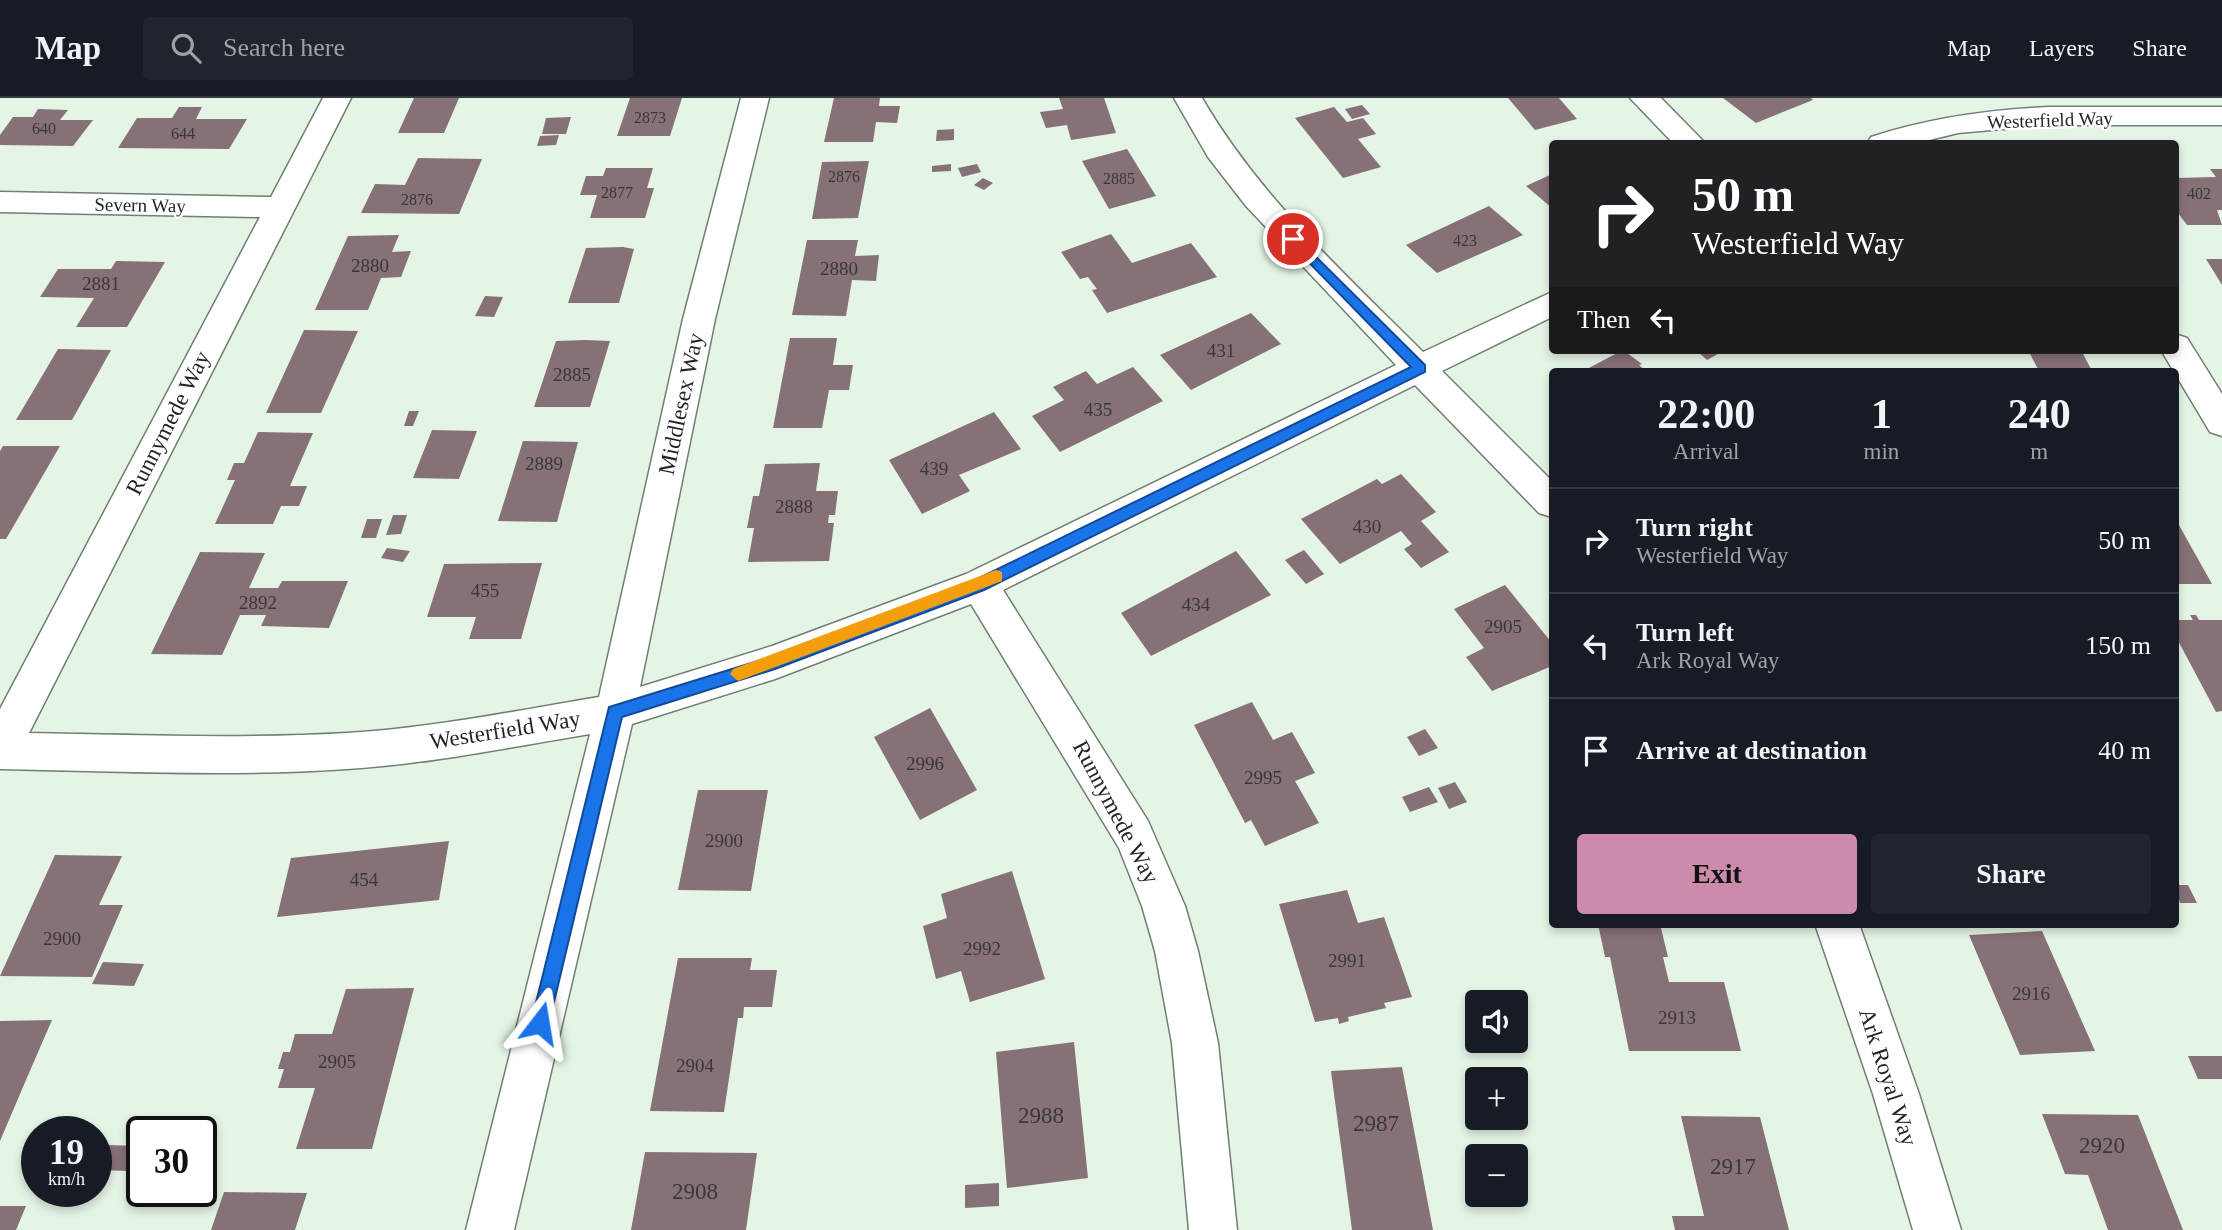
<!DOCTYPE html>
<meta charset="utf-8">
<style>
body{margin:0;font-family:Georgia,serif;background:#20242c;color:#f1f3f6;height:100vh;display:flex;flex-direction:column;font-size:26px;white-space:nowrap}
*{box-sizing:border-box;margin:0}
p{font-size:23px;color:#9ea1a6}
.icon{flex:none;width:38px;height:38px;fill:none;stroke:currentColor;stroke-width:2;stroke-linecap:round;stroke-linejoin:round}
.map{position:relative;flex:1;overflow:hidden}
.sheet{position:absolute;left:1549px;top:270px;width:630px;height:560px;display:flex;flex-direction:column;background:#171b24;border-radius:7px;box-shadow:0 4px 10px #0003}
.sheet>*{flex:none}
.hud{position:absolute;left:1549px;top:42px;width:630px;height:214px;border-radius:7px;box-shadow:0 4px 10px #0003;background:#202124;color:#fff;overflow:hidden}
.buttons{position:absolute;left:1465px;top:892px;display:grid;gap:14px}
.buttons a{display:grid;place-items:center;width:63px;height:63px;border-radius:7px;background:#171b24;box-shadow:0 4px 10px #0003;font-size:35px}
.speed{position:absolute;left:21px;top:1018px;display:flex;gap:14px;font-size:35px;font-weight:700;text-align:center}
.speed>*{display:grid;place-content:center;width:91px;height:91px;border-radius:50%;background:#171b24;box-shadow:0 4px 10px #0003;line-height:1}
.speed small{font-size:18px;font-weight:400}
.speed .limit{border:4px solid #111;border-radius:10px;background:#fff;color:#111}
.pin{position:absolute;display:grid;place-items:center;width:60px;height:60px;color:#fff;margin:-30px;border:4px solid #fff;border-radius:50%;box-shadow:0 2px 7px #0007}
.me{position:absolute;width:77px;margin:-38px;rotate:14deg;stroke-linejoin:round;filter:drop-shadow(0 0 5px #0008)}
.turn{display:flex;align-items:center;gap:24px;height:147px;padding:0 28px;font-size:32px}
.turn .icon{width:91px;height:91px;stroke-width:2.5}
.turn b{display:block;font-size:49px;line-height:60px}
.then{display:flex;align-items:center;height:66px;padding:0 28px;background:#0003;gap:14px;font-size:26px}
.eta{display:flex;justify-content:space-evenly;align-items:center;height:119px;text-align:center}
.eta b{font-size:42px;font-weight:800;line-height:49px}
.action{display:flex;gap:14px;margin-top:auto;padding:14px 28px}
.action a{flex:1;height:80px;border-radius:7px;background:#cd8bac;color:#111;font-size:28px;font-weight:800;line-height:80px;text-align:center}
.action a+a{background:#20242c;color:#f1f3f6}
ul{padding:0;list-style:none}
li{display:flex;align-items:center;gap:21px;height:105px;padding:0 28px;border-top:2px solid #363941}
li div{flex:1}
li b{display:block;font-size:26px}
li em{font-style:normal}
header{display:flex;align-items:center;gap:42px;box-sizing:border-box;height:98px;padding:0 35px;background:#171b24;border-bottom:2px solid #363941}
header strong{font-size:33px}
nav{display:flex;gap:38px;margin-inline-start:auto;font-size:24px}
.search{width:490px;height:63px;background:#20242c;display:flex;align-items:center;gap:18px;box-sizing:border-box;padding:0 24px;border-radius:7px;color:#9ea1a6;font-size:26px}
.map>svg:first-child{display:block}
.building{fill:#867177}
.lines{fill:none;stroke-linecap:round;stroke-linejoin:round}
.minor-casing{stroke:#707f71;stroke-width:3}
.minor{fill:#fff;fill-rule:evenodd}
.route{fill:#1a73e8;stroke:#114b97;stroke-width:2}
.slow{fill:#f59e0b}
.labels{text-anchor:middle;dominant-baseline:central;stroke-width:5;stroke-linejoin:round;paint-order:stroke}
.far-number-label{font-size:16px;fill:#393836}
.far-street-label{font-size:19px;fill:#1f2520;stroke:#fff}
.number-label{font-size:19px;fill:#393836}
.street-label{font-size:23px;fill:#1f2520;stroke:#fff}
.near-number-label{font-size:23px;fill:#393836}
</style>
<header>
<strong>Map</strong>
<div class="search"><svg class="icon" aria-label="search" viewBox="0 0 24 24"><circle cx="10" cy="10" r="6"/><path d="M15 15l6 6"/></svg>Search here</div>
<nav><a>Map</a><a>Layers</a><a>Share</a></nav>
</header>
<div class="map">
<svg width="2222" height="1132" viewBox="0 0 2222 1132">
<rect width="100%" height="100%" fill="#e4f4e5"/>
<!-- building -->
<path class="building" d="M414,0H459L444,35H398Z
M630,0H682L670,38H617Z
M834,0H880L879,8H900L897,25L876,24L873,44H824Z
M1059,0H1104L1116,35L1071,42L1067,27L1046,30L1040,14L1063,11Z
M1508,0H1559L1577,21L1535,32Z
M1723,0H1811L1813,2L1756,25Z
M1362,7L1370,16L1352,21L1345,11Z
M179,9H202L196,21H247L229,51L118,50L137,20H172Z
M1334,9L1347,24L1363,20L1376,36L1358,41L1381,69L1343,80L1295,20Z
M38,11L68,12L60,22H93L73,48L0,47V37L13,19H33Z
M571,19L566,36H542L546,20Z
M954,31V42L936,43L937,32Z
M559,37L556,47L537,48L540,38Z
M1127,51L1156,98L1109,111L1082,63Z
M418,60L482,61L459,116L361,115L375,86L405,87Z
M869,63L858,120L812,121L822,64Z
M951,66V73L932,74V68Z
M977,66L981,74L962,79L958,70Z
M606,70H653L647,90H654L645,120H590L597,97H580L586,78H603Z
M2210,71H2222V112H2217L2222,127H2187L2175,111V80L2216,79Z
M1552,76V110L1526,88Z
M983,80L993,85L984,92L974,87Z
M1489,108L1523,137L1437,175L1406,147Z
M1111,136L1132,165L1191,145L1217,179L1107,215L1092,192L1097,191L1088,179L1080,181L1061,154Z
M399,137L392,154L411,153L401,179L381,180L368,212H315L348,138Z
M807,142H858L855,158L879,157L876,183L852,182L846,218L792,217Z
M623,149L634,151L619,205H568L586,150Z
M2206,161H2222V187Z
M116,163L165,164L127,229H76L94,200L40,199L58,171H111Z
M485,198L503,199L494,219L475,218Z
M1251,215L1281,246L1191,292L1160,257Z
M304,232L358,233L321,315H266Z
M790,240H837L833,267H853L849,292H829L822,330H773Z
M586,242L610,243L590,309H534L556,243Z
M58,251L111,252L72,322H16Z
M1623,252L1642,266L1639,267L1646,273H1583Z
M1696,252H1725L1707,262Z
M2028,252H2081L2092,273H2039Z
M1133,269L1163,303L1060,354L1032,318L1064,302L1053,289L1086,273L1097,286Z
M409,313H419L413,328H404Z
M994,314L1021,351L959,377L970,393L922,416L889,362Z
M432,332L477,333L459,381L413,380Z
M258,334L313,335L290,388H307L299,408H281L273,426H215L235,382H227L234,365H244Z
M523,343L578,344L557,424L498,423Z
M3,348H60L6,441H0V353Z
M820,365L816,393H838L835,417H829L828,425H834L829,463L748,464L754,430H747L753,398H759L765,366Z
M1401,376L1436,414L1421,423L1449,454L1421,470L1404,451L1412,446L1401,433L1340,466L1301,421L1377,381L1382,386Z
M393,417H407L401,436L386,437Z
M2175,420L2212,486H2175Z
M367,421H382L376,440H361Z
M387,450L410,453L403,464L381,460Z
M1304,452L1324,476L1306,486L1285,462Z
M1236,453L1271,497L1151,558L1121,515Z
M200,454L265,455L249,490H278L282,483H348L329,530L261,528L266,517H240L222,557L151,556Z
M542,465L521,541H469L476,519H427L444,466Z
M1505,487L1552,545V568L1492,593L1466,559L1484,550L1454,511Z
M2190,517H2196L2199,522H2222V613L2216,614L2175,537V522H2193Z
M1252,604L1273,642L1292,634L1315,675L1295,683L1319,725L1265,748L1251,722L1245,725L1194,627Z
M930,610L977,692L920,722L874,639Z
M1425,631L1438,650L1419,658L1407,639Z
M1455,684L1467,704L1449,711L1438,690Z
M1429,689L1438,704L1410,714L1402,699Z
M698,692H768L751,793L678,792Z
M449,743L439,802L277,819L291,760Z
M55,757L122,758L99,807H123L92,879L0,878Z
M1012,773L1045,881L970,904L961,873L936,881L923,828L947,820L941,796Z
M2175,787H2188L2197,805H2180Z
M1347,792L1358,825L1384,819L1412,899L1384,905L1386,910L1348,919L1349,923L1339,926L1338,920L1315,924L1279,806Z
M1598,826H1660L1668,859H1663L1669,884H1724L1741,953H1629L1610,859H1605Z
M2042,833L2095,953L2020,957L1969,837Z
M678,860H752L750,872H777L772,909H744L743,920H738L724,1014L650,1013Z
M103,864L144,866L134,888L92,886Z
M414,890L372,1051H296L315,990H278L284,971H278L283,954H290L295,936H332L346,891Z
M52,922L26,982L0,1043V923Z
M1074,944L1088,1080L1007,1090L996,954Z
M2188,958H2222V981H2198Z
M1402,969L1433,1132H1352L1331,973Z
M2042,1016L2138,1017L2183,1132H2108L2088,1077L2065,1076Z
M1681,1018L1760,1019L1789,1132H1675L1672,1118H1704Z
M107,1047L139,1048L129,1073L96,1072Z
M645,1054L757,1055L746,1132H631Z
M999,1085V1108L965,1110V1087Z
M224,1094L307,1095L295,1132H211Z
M0,1108H26L16,1132H0Z"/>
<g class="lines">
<!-- minor casing -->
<g class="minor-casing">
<path id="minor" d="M323,0H351L29,635C134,637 241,641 347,635C431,630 515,613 599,599L683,221L741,0H769L715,221L640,589L772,548L966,476L1396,267L1246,108L1208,59L1174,0H1202C1259,98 1343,174 1423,254L1552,194V219L1442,273L1552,383V419L1539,415L1415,287L1003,492L1148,723L1185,808L1198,853L1218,945L1237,1132H1189L1172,945L1155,853L1142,808L1119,750L971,506L775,581L632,626L514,1132H466L590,636C510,649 428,666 347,671C232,679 115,673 0,671V611L260,119L0,114V94L271,99Z
M1630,0H1661L1706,46H1674Z
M2048,9H2222V27H2048L1958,35L1913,46H1867L1871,39C1929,20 1987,12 2048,9Z
M2175,236L2187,240L2222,296V338L2210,334L2161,252H2175Z
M1815,826H1859L1919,996L1961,1132H1913L1873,996Z"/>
</g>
<!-- minor -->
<use href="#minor" class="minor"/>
</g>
<!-- route -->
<path class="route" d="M1293,136L1425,267V274L984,492L775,571L622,619L549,925L546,931L540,934L533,931L531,925L609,609L774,558L973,483L1411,269L1289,144L1287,141Z"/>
<!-- slow -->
<path class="slow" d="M996,472L1002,474V483L738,583L730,576L733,571Z"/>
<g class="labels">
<!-- far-number labels -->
<g class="far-number-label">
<text x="650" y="19">2873</text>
<text x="44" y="30">640</text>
<text x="183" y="35">644</text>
<text x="844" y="78">2876</text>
<text x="1119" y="80">2885</text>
<text x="617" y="94">2877</text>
<text x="2199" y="95">402</text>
<text x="417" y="101">2876</text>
<text x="1465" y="142">423</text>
</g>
<!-- far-street labels -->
<g class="far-street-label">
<text transform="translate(2050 22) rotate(-2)">Westerfield Way</text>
<text transform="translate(140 107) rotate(1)">Severn Way</text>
</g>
<!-- number labels -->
<g class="number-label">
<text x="370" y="167">2880</text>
<text x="839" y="170">2880</text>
<text x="101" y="185">2881</text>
<text x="1221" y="252">431</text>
<text x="572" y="276">2885</text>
<text x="1098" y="311">435</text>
<text x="544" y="365">2889</text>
<text x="934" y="370">439</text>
<text x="794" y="408">2888</text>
<text x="1367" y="428">430</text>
<text x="485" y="492">455</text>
<text x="258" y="504">2892</text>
<text x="1196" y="506">434</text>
<text x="1503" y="528">2905</text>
<text x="925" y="665">2996</text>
<text x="1263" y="679">2995</text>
<text x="724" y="742">2900</text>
<text x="364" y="781">454</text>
<text x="62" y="840">2900</text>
<text x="982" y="850">2992</text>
<text x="1347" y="862">2991</text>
<text x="2031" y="895">2916</text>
<text x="1677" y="919">2913</text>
<text x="337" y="963">2905</text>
<text x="695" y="967">2904</text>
</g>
<!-- street labels -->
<g class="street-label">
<text transform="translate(681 306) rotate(-78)">Middlesex Way</text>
<text transform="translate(168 325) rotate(-63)">Runnymede Way</text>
<text transform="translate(505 632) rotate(-9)">Westerfield Way</text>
<text transform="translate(1116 714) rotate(62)">Runnymede Way</text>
<text transform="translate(1888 979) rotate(72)">Ark Royal Way</text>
</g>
<!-- near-number labels -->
<g class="near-number-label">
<text x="1041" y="1017">2988</text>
<text x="1376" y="1025">2987</text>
<text x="2102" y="1047">2920</text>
<text x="1733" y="1068">2917</text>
<text x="695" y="1093">2908</text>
</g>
</g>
</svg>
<div class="buttons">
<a><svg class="icon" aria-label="sound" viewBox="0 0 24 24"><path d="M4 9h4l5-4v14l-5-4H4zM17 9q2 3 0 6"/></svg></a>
<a>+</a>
<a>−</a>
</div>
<div class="speed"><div>19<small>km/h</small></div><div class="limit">30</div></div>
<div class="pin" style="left:1293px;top:141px;background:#d93025"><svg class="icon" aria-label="arrive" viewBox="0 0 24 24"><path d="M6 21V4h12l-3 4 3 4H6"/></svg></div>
<svg class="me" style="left:540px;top:925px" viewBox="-20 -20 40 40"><path d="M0-17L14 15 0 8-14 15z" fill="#1a73e8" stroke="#fff" stroke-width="4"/></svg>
<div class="hud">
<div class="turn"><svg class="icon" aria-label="right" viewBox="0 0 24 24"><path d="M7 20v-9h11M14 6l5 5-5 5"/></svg><div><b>50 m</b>Westerfield Way</div></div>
<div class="then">Then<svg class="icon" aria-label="left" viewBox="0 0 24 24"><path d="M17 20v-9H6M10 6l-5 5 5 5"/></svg></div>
</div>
<section class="sheet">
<div class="eta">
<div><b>22:00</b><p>Arrival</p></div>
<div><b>1</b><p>min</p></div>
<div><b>240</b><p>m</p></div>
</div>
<ul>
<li><svg class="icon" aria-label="right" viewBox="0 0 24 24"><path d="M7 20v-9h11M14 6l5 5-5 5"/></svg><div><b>Turn right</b><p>Westerfield Way</p></div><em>50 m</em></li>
<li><svg class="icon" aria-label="left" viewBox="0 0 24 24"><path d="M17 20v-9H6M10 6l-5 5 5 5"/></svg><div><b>Turn left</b><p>Ark Royal Way</p></div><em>150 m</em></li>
<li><svg class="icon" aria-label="arrive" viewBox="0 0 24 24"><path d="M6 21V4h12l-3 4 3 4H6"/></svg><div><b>Arrive at destination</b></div><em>40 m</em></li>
</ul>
<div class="action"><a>Exit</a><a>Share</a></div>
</section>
</div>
